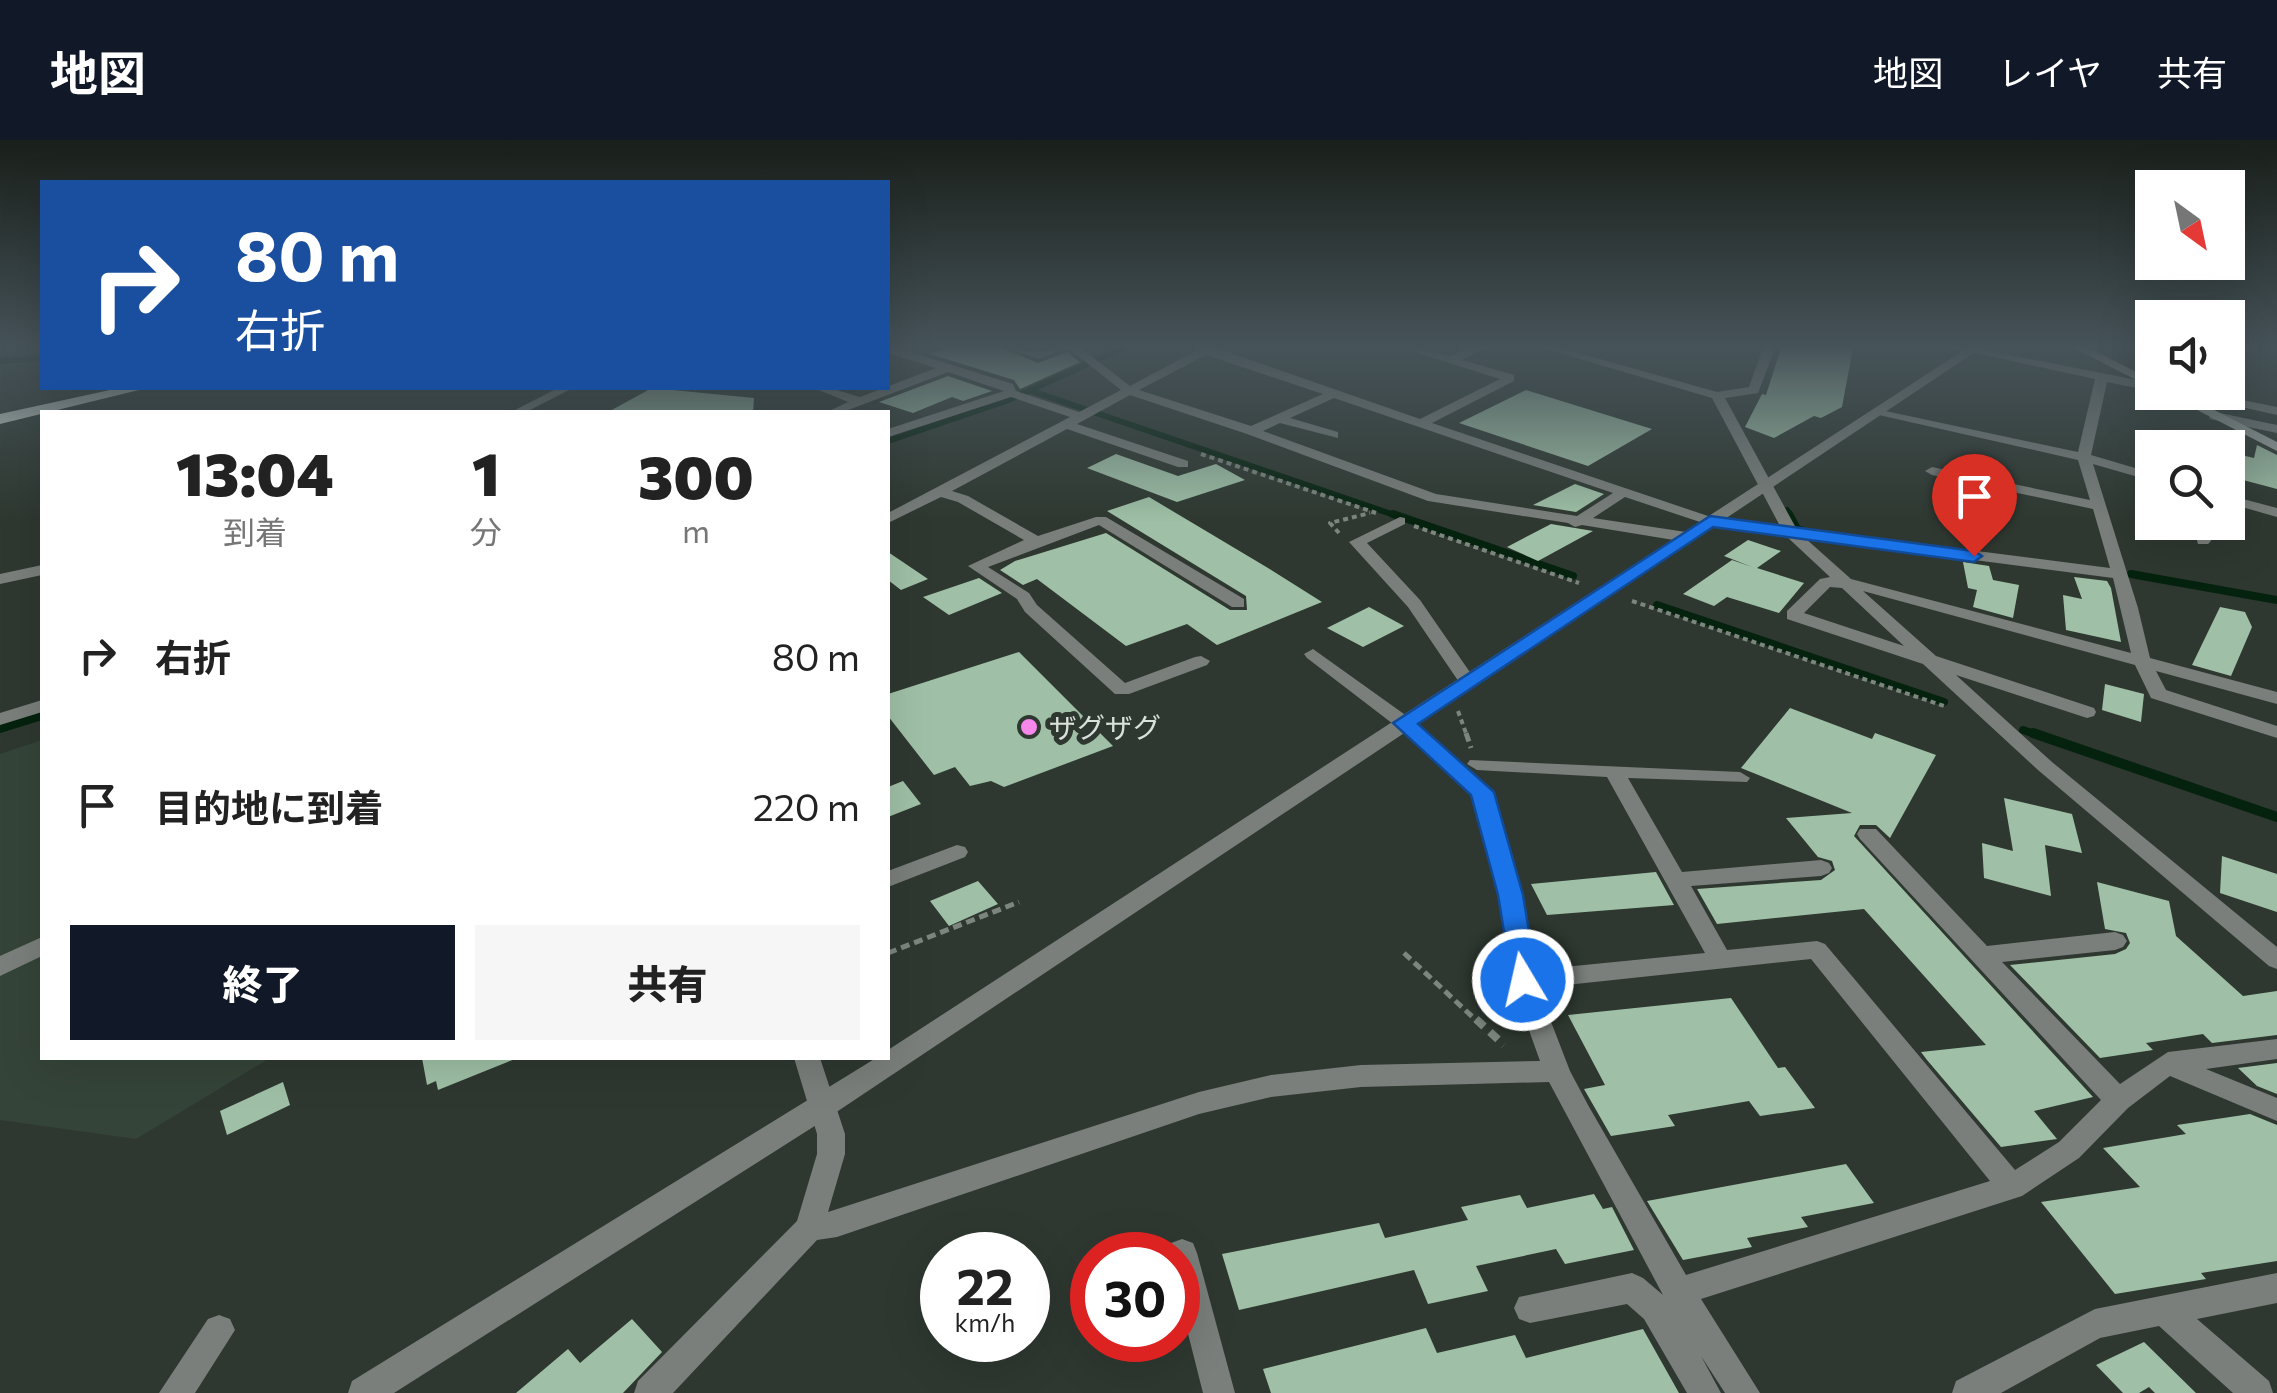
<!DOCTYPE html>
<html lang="ja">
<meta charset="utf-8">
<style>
body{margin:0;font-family:Commissioner,"Noto Sans JP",sans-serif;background:#f6f6f6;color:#222;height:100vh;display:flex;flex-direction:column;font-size:38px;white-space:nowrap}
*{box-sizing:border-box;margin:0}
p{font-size:32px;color:#767676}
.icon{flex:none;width:55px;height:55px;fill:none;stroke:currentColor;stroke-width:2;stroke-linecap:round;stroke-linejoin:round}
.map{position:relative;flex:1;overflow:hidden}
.sheet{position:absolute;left:40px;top:270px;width:850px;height:650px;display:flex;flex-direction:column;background:#fff;border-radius:0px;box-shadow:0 10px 40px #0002}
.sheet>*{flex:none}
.guide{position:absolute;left:40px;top:40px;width:850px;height:210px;border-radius:0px;box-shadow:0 10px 40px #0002;background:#1a4fa0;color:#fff;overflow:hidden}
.needle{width:65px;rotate:147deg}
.buttons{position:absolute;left:2135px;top:30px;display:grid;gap:20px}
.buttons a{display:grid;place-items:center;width:110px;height:110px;border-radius:0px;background:#fff;box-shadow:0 10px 40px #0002;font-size:50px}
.speed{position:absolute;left:920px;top:1092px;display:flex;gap:20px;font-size:50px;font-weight:700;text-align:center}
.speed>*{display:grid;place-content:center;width:130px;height:130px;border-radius:50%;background:#fff;box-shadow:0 10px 40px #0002;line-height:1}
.speed small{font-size:25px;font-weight:400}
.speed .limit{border:15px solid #d22;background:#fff;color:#111}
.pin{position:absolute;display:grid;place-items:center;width:85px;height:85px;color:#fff;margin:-102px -42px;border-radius:50% 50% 50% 0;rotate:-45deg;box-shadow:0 0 10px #0007}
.pin .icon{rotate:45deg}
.me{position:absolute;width:110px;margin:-55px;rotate:351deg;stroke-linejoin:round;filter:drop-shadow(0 0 8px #0008)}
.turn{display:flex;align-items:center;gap:35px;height:210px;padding:0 30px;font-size:45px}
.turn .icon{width:130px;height:130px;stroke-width:2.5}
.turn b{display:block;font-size:70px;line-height:85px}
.eta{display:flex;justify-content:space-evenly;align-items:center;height:170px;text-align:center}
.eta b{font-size:60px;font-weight:800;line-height:70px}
.cta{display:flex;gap:20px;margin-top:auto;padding:20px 30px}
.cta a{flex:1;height:115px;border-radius:0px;background:#111827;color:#fff;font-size:40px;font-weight:800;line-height:115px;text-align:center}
.cta a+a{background:#f6f6f6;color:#222}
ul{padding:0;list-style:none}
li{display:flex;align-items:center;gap:30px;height:150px;padding:0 30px}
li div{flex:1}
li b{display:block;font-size:38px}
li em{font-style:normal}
header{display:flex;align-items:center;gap:60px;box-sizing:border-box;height:140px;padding:0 50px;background:#111827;color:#fff}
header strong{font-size:48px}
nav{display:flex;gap:55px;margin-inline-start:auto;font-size:35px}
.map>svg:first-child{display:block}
.built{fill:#354438}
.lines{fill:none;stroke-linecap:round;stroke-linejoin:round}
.stream-far2{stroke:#05220e;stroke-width:6}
.stream-far1{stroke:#05220e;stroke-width:8}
.stream{stroke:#05220e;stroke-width:10}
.building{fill:#9fc0a6}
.path-far2{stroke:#7c857e;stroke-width:4;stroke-dasharray:5 4;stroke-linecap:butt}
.path-far1{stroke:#7c857e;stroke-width:5;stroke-dasharray:9 5;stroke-linecap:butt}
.path{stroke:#7c857e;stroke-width:8;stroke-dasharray:11 8;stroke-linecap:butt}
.minor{fill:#7a7f7b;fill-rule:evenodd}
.tertiary{fill:#7a7f7b;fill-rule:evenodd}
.secondary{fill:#a1a9a3;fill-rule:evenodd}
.trunk{fill:#ccd8ce;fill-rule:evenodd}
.route{fill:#1a73e8;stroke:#114b97;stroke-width:2.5}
.poi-dot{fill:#f788eb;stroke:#2e3830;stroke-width:4}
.labels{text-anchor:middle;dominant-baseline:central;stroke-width:10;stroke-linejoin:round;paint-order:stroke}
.poi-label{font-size:28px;fill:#dae0db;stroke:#2e3830;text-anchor:start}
</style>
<header>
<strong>地図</strong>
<nav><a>地図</a><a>レイヤ</a><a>共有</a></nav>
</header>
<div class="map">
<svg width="2277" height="1253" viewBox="0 0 2277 1253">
<rect width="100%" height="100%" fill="#2e3830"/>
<!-- built -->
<path class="built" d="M42,600V918H270L136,999L0,980V614Z"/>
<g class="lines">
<!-- stream-far2 -->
<path class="stream-far2" d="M0,221L42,218
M1032,251L1400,377
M888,301L1006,261L1123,208
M1787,370L1791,377"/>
<!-- stream-far1 -->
<path class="stream-far1" d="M1393,374L1573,436
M1789,374L1797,389L1806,392
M2131,434L2277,460
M1657,465L1944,562
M0,589L42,576
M2023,590L2040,596"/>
<!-- stream -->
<path class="stream" d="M2033,593L2277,677"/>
</g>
<!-- building -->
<path class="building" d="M946,208H1002L1038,223L1067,212L1080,222L1020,249L1014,240L930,214Z
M1781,208H1853L1842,267L1821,278L1814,276L1774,298L1745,287L1762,254L1766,255Z
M948,236L992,251L963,261L952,257L913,273L879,262Z
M652,248L754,258L753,272H608Z
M1526,250L1652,289L1588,326L1459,283Z
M2257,305L2277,315V349L2228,336V312L2254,318Z
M1116,314L1178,336L1216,324L1245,340L1177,362L1087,328Z
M1575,344L1604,354L1576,372L1533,365Z
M1149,357L1268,428L1322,462L1217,505L1187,484L1126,506L1037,439L1023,445L1000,430L1015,421L1106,393L1230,470H1247L1246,456L1107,371Z
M1551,384L1593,391L1538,421L1507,407Z
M1748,400L1781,411L1757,428L1804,443L1779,473L1727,457L1714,466L1683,454L1732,420L1752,427L1724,416Z
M888,412L928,439L901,450L888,440Z
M1963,422L1989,426L1993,440L2019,445L2013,478L1973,467L1977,450L1968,448Z
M2074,437L2107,441L2111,448L2121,502L2066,490L2063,455L2082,459Z
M979,438L1002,453L949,475L923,457Z
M1369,467L1404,486L1363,507L1327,488Z
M2220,467L2245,472L2252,487L2231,536L2192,525Z
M1019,512L1113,606L1004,647L991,641L970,646L955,627L934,635L888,576V554Z
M2105,544L2144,554L2141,582L2102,570Z
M1790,568L1872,599L1875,593L1936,615L1890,698L1876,685H1860L1854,696L2093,957L2034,971L2057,999L2001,1007L1927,920L1921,912L1986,905L1864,769L1717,784L1697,749L1821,740L1835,730L1832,721L1818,717L1786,678L1852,673L1741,628Z
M903,641L921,664L888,677V647Z
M2004,658L2072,674L2082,713L2045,705L2051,756L1984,738L1982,703L2013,711Z
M2222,716L2277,734V772L2220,753Z
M1656,732L1674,765L1547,775L1531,744Z
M978,741L998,764L949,786L930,761Z
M2097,742L2169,761L2176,796L2243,856L2277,851V895L2212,903L2203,894L2146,903L2153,910L2100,918L2010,825L2115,814L2126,809L2130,803L2126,793L2105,789Z
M1731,858L1778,928L1785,927L1815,968L1760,976L1749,961L1668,975L1675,986L1611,996L1584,949L1605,945L1568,875Z
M422,918H515V919L438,950L436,941L427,945Z
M2277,923V954L2257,946L2238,928Z
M283,942L290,965L227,995L220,971Z
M2250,974L2277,985V1121L2201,1133L2206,1139L2115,1154L2041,1062L2140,1047L2103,1008L2186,994L2177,985Z
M1846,1024L1874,1063L1801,1077L1808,1087L1747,1098L1752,1107L1683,1120L1647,1061Z
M1594,1054L1603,1069L1612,1067L1634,1110L1565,1124L1556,1109L1476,1126L1488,1151L1428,1164L1414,1130L1239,1170L1222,1114L1379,1083L1385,1098L1468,1080L1461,1067L1520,1055L1527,1068Z
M632,1179L662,1212L623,1253H516L568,1209L580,1223Z
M1426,1188L1437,1213L1515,1195L1526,1218L1643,1189L1679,1253H1271L1263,1229Z
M2144,1202L2196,1253H2155L2149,1247L2139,1253H2123L2096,1225Z"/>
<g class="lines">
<!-- path-far2 -->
<path class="path-far2" d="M1201,314L1376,373
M1414,386L1579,443
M1339,393L1330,383L1370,373
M1632,461L1944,566
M1458,571L1467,596"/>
<!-- path-far1 -->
<path class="path-far1" d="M1466,593L1471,608
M888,813L1019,762
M1404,813L1478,882"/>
<!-- path -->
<path class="path" d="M1476,879L1504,905"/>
<!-- minor -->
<path class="minor" d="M888,208H897L1013,244L1016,251L1079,272L1121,250L1068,208H1081L1130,246L1201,208H1216L1420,279L1500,239L1418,213V209L1450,216L1469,208H1485L1462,220L1514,235V241L1432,283L1711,377L1780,386L1712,258L1543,208H1561L1717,252L1749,247L1763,208H1775L1758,253L1725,258L1796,388L2110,428L2093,369L1932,335L1925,331L1932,327L2090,360L2078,320L1870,273L1876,269L2078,312L2095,239L1952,208H1975L2152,243V251L2107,242L2091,315L2152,333V341L2093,324L2138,468L2150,518L2277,552V564L2156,531L2166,550L2277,586V598L2151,558L2135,525L1863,451L1936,516L2094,568L2096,572L2094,576L2087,578L1956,535L2052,622L2277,807V829L2269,826L2038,630L1923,524L1787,479V471L1820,439L1830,437L1785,395L1709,385L1625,357L1593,378L1686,392L1694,397L1686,402L1582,385L1575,387L1568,383L1428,361L1247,294L1130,255L1077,284L1188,321V327H1178L1067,289L952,351L968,356L1038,396L1096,377H1106L1244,459V467H1232L1099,385L988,427L1029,453L1037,465L1125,543L1195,517L1201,516L1210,521L1207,525L1129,554H1115L1025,472L1017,459L968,426L1024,400L958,362L941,357L888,383V373L1070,277L1011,257L888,297V289L1004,251L948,232L843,272H827L848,262L814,248H830L860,257L936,228L888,213ZM1206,215L1323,254L1251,286L1139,250ZM1334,258L1613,353L1577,376L1436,354L1263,291L1280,283L1338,298V292L1290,278ZM1805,398L2113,438L2131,513L1851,439ZM1830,447L1842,448L1904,506L1804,473Z
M1006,208L1038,212L1066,208L1039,219Z
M558,248H573L526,272H511Z
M2176,252H2203L2277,267V275Z
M2215,272L2277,285V293L2210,279L2209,276Z
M2228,355L2277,368V377L2228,363Z
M1400,377L1405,378V384L1367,403L1420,460L1476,541L1473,545H1461L1408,467L1349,402Z
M2192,382H2207L2211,401L2208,404H2198Z
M42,425V435L0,444V434Z
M1313,509L1411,579L1489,647L1522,755L1534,830L1705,813L1607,637L1477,630L1467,624L1470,620L1740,632L1750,638L1747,642L1628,638L1682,732L1821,720L1829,723L1832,728L1829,733L1821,736L1691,746L1727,810L1817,801L1825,804L2015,1030L2059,1002L2101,960L1860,699L1857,694L1860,689H1876L1987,806L2115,792L2123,795L2127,801L2123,807L2115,810L2002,822L2120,944L2168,912L2277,899V919L2206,929L2277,958V981L2170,936L2128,968L2079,1018L2022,1056L1701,1159L1760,1253H1725L1701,1216L1721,1253H1687L1644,1179L1627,1164L1530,1183L1519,1179L1514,1168L1519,1157L1632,1133L1643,1138L1663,1155L1549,942L1361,947L1271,957L1199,974L837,1097L817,1100L673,1253H634L638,1241L797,1081L817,1014V994L794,918H820L845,994V1014L828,1072L1199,952L1271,935L1361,925L1540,921L1511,840L1500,755L1472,654L1397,587L1307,518L1304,514ZM1811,819L1990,1041L1686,1135L1588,965L1570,931L1538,848Z
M42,560V572L0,585V573Z
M957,705L965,707L968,712L965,717L888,747V731Z
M42,797V816L0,836V816Z
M1182,1099L1193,1103L1197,1113L1235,1253H1203L1178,1154V1115L1167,1113L1171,1103Z
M2277,1133V1163L2197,1179L2269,1241L2273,1253H2233L2159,1186L2100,1198L2001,1253H1952L1956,1241L2095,1169Z
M219,1175L230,1179L235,1190L195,1253H159L208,1179Z"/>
<!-- tertiary -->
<path class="tertiary" d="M1967,208H1981L832,975L394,1253H348L352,1241L876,918H888V910Z"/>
<!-- secondary -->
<path class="secondary" d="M2074,208H2089L2152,240V248Z
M2162,252H2179L2277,302V311Z"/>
<!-- trunk -->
<path class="trunk" d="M119,248H147L0,284V274Z"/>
</g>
<!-- sky -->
<linearGradient id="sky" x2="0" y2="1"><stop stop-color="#191f1a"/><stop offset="0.54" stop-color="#465359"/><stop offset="1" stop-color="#465359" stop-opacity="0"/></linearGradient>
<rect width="2277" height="383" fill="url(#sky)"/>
<!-- route -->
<path class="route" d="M1710,376L1974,411L1982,416L1974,422L1713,387L1418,584L1494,652L1523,755L1537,840L1533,847L1523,850L1513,847L1498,755L1471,655L1393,583Z"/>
<!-- markers -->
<circle class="poi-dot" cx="1029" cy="587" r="10"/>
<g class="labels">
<!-- poi labels -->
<g class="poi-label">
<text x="1049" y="587">ザグザグ</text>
</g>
</g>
</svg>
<div class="buttons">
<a><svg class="needle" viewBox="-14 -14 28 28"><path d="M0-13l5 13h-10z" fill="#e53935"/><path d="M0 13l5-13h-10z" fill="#767676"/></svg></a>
<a><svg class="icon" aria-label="sound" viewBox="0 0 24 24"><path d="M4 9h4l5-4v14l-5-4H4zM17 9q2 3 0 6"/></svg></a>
<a><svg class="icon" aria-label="search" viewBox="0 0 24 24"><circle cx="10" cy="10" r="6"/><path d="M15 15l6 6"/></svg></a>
</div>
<div class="speed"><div>22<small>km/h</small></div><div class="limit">30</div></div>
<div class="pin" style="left:1974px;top:416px;background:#d93025"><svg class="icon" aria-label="arrive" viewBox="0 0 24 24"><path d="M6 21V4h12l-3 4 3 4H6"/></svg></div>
<svg class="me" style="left:1523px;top:840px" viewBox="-20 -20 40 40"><circle r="17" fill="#1a73e8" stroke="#fff" stroke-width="3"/><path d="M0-11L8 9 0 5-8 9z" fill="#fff"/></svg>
<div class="guide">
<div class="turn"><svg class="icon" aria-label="right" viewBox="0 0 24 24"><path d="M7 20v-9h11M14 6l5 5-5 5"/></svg><div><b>80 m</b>右折</div></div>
</div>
<section class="sheet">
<div class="eta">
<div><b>13:04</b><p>到着</p></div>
<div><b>1</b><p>分</p></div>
<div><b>300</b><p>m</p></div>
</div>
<ul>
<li><svg class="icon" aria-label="right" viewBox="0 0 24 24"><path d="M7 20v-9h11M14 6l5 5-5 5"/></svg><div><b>右折</b></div><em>80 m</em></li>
<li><svg class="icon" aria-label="arrive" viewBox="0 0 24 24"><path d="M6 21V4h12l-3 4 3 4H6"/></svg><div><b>目的地に到着</b></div><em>220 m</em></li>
</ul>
<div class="cta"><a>終了</a><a>共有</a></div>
</section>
</div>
